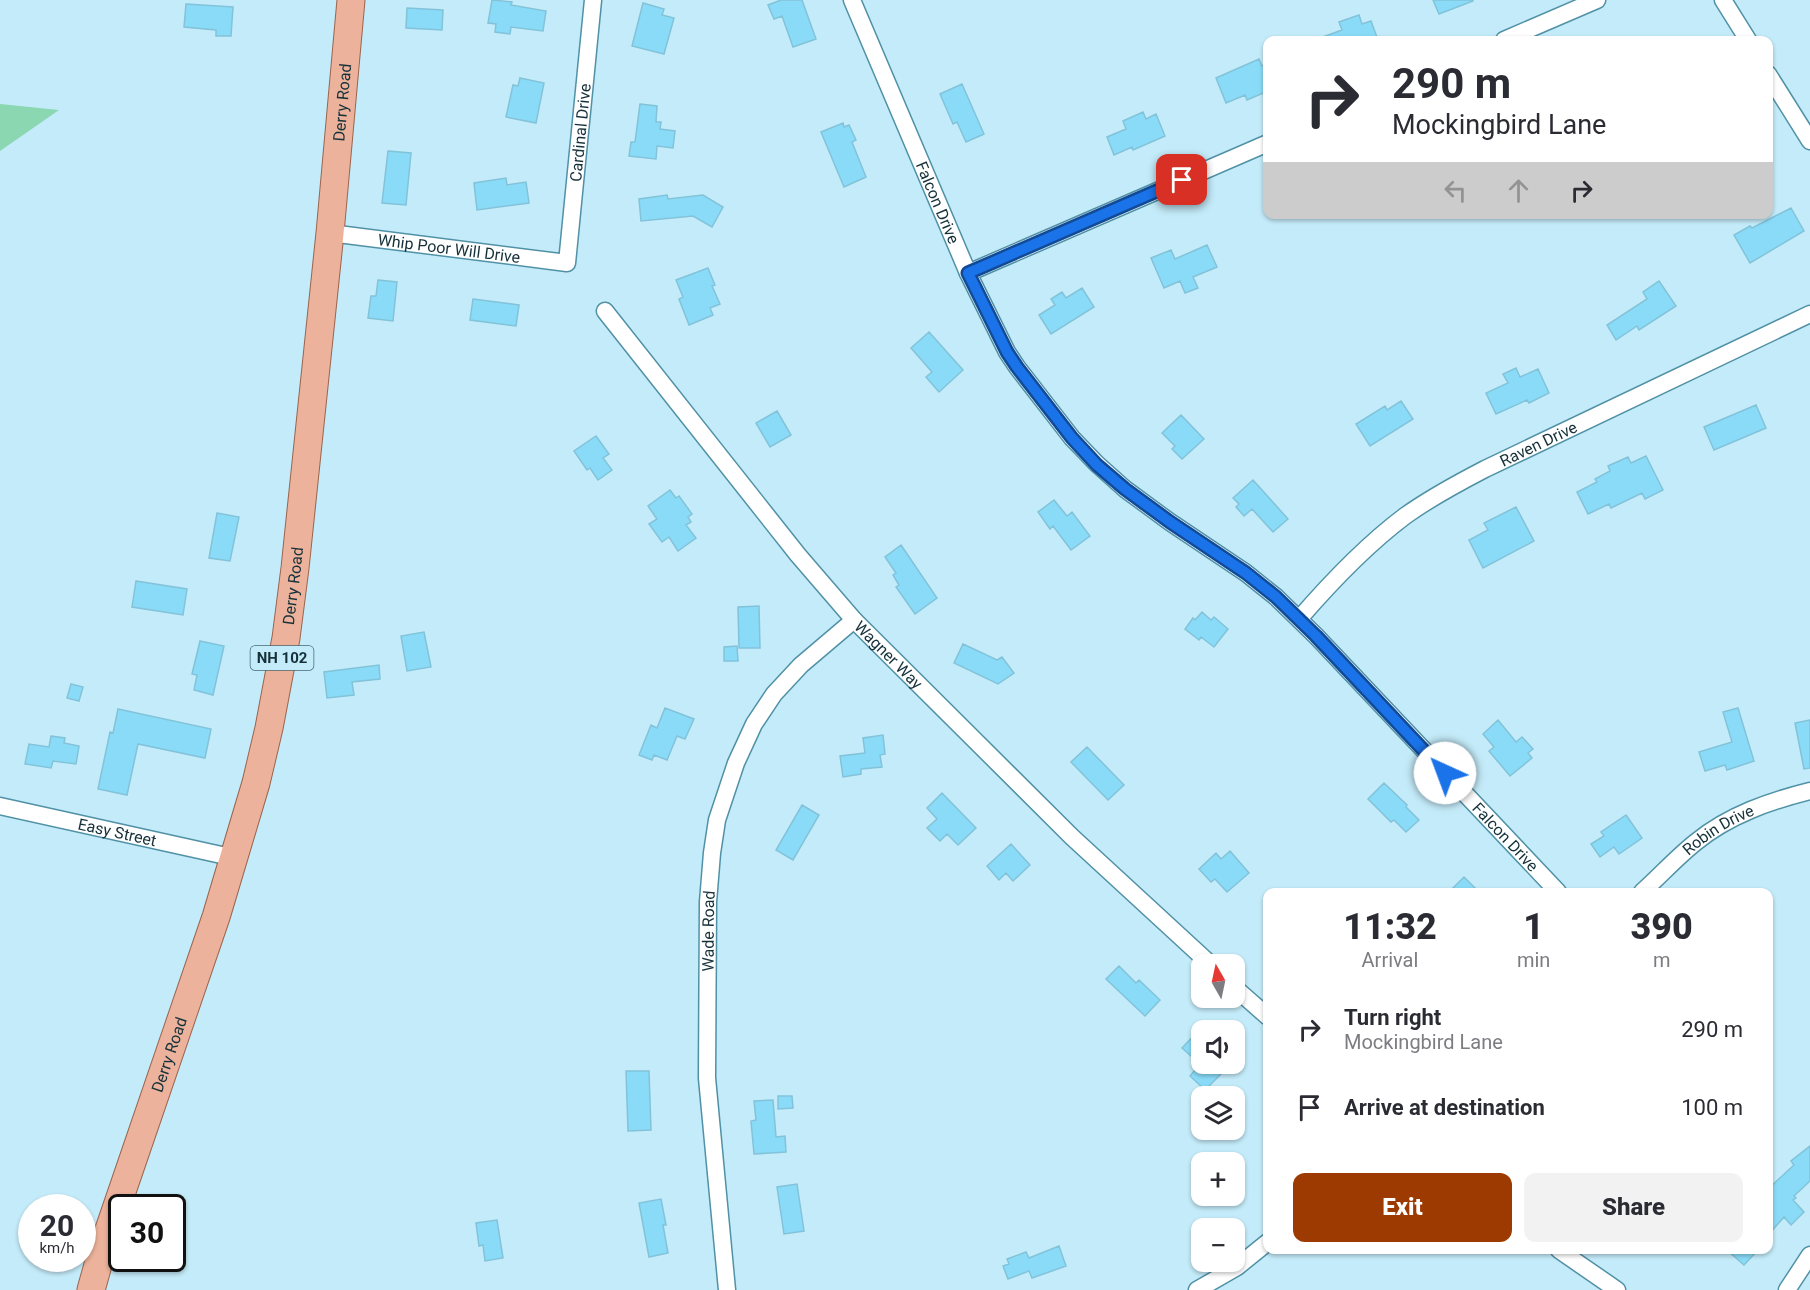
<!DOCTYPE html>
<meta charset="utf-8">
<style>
body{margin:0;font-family:Roboto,sans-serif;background:#f2f2f3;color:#2b2b33;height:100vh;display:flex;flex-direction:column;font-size:22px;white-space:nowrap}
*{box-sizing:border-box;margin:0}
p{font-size:20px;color:#7c7c81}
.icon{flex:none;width:33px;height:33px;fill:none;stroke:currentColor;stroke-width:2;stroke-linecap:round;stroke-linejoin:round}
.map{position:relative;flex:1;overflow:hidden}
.details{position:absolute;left:1263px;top:888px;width:510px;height:366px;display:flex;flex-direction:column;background:#fff;border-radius:12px;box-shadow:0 2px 4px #0004}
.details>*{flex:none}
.hud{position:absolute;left:1263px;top:36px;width:510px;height:183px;border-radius:12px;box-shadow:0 2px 4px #0004;background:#fff;color:#2b2b33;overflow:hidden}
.needle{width:39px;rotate:351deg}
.buttons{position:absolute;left:1191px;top:954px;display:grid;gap:12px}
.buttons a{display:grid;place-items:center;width:54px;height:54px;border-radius:12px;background:#fff;box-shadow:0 2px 4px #0004;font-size:30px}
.speed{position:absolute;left:18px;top:1194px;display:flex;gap:12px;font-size:30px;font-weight:700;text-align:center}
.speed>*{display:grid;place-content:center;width:78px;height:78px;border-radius:50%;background:#fff;box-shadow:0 2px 4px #0004;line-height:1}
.speed small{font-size:15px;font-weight:400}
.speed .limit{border:3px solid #111;border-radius:9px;background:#fff;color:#111}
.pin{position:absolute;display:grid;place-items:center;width:51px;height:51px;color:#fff;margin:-26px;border-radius:12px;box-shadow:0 3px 9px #0006}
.me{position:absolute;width:66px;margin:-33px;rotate:317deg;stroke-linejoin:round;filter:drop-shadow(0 0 4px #0008)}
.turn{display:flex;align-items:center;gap:21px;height:126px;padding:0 30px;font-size:27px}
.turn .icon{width:78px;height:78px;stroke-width:2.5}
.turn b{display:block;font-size:42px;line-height:51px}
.lanes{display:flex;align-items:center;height:57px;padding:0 30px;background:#0003;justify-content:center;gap:30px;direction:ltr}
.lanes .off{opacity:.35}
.eta{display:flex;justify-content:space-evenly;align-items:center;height:102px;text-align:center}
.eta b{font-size:36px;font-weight:800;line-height:42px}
.button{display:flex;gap:12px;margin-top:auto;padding:12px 30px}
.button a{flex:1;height:69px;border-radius:12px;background:#9d3a02;color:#fff;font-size:24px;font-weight:800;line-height:69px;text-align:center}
.button a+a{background:#f2f2f3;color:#2b2b33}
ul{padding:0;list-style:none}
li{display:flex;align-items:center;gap:18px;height:78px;padding:0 30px}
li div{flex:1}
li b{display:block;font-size:22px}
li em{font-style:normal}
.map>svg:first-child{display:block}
.green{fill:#8ad7b1}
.building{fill:#8adbf8;stroke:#82c3d9;stroke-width:1.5}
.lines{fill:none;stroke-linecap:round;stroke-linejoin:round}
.minor-casing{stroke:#5091a6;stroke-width:19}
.primary-casing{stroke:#99644e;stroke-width:29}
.minor{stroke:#fff;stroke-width:16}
.primary{stroke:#ecb29b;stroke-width:27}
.route-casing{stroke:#114b97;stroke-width:15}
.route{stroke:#1a73e8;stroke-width:10}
.labels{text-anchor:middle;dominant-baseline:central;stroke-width:4.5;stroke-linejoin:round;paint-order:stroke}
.shield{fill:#c4ebf9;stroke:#4a6973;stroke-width:1.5}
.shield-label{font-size:15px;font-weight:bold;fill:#16313a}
.street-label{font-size:16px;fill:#16313a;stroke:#c4ebf9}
</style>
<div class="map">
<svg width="1810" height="1290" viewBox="0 0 1810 1290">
<rect width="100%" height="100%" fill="#c4ebf9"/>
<!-- green -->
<path class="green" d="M0,104L59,110L0,151Z"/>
<!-- building -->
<path class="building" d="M492,0L512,2L511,5L546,11L543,31L511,27L510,34L495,32L496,24L488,23Z
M781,0H802L816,39L793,47L782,16L774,19L768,5Z
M1433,0H1473V1L1439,14Z
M643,3L664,9L662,15L674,18L664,54L632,46Z
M186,4L233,7L231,36H216V30L184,27Z
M407,8L443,10L442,30L406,28Z
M1359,15L1362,24L1371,21L1378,40H1317V39L1342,30L1339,22Z
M1259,59L1262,66L1268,64V91L1247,100L1245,95L1226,103L1216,78Z
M520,78L544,83L536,123L506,117L513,85L518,86Z
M962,84L984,134L966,142L957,122L953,124L940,94Z
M640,104L657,106L656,122H661L660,129L675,131L673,148L657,146L656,159L629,156L631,142H635Z
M1143,112L1146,119L1156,114L1165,136L1133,150L1132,147L1114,155L1107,137L1126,129L1123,121Z
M843,123L844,127L849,125L856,140L852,142L866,177L844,187L821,132Z
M388,151L411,153L406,205L382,203Z
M506,178L507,185L526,182L529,203L477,210L474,183Z
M667,195L668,199L703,195L723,207L712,227L693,216L641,221L639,199Z
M1791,208L1804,231L1750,263L1734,235L1750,226L1752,228Z
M1207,245L1217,267L1193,277L1198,288L1185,293L1180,281L1164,288L1151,258L1171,250L1175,259Z
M708,268L715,285L712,286L720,304L710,308L713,315L689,325L679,299L683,297L676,280Z
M378,280L397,282L393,321L368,318L371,296H376Z
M1659,281L1676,306L1639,330L1637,326L1616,340L1607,325L1647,299L1643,292Z
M1082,288L1094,307L1051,334L1039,315L1055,305L1051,299L1062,292L1066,298Z
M473,299L519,305L516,326L470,320Z
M929,332L963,370L939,392L926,377L932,372L911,348Z
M1516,368L1520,377L1538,369L1549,393L1529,403L1527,400L1496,414L1486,393L1508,383L1503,374Z
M1401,401L1413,419L1370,446L1356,424L1385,406L1387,410Z
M1756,405L1766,428L1714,450L1704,427Z
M777,411L791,435L770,447L756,423Z
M1181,415L1204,439L1182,459L1172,449L1175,446L1162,433Z
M596,436L609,454L603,458L612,470L598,480L590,468L587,470L574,451Z
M1646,456L1663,490L1645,499L1642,493L1611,508L1609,504L1588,514L1577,492L1597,482L1595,479L1610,471L1608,466L1628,457L1631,463Z
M1253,480L1288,519L1273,532L1252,509L1244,516L1236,507L1239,504L1233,498Z
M670,490L676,498L679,496L692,514L688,517L691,522L686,525L696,538L678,551L669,537L662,542L649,524L657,519L648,506Z
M1054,500L1067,516L1072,512L1090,536L1071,550L1053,526L1050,529L1038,512Z
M1516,507L1534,541L1483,568L1469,540L1488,530L1484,523Z
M217,513L239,517L230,561L209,558Z
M901,545L937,598L915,614L896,587L899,585L893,575L896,573L885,557Z
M136,581L187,589L183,615L132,607Z
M759,606L760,648H739L738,607Z
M1202,612L1211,620L1214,617L1228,629L1214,647L1201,637L1199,640L1185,629L1193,618L1195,620Z
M424,632L431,667L407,671L401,636Z
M200,641L224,646L213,695L194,690L197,675L192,674Z
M963,644L997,660L1002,657L1014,673L998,684L954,663Z
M737,646L738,661H724V647Z
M379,665L380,679L352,682L354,695L327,698L324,672Z
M71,684L83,687L79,701L67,698Z
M665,708L694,719L685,739L677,736L667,760L654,755L652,760L639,755L651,725L657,728Z
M1738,708L1754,761L1727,770L1725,765L1705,771L1699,752L1732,742L1723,712Z
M118,709L211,729L205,758L138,744L127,795L98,789L110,732L113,733Z
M1498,720L1516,742L1522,737L1533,749L1528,753L1532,758L1510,776L1489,751L1494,747L1483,734Z
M1810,720V768L1804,769L1795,723Z
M883,735L885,754L880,755L882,767L861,769V774L843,777L840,756L865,753L863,738Z
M51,736L65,738L64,743L79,746L76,764L53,761L51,768L25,764L29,744L49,747Z
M1087,747L1124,785L1108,800L1071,762Z
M1384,783L1407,805L1406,807L1419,820L1406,832L1394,820L1391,822L1368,799Z
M942,793L976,828L958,845L947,834L940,841L927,828L937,819L927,808Z
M802,805L819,815L793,860L776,850Z
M1626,815L1642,838L1619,854L1614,847L1600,857L1591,844L1604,836L1601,832Z
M1011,844L1030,865L1013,881L1006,873L999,880L987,866Z
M1230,851L1249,873L1227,892L1215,879L1211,882L1199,869L1216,853L1221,859Z
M1464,877L1479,892H1449Z
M1119,966L1136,983L1139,980L1160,1000L1145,1016L1106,979Z
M1202,1027V1064H1231L1205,1090L1190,1076L1200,1064L1182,1048Z
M626,1071H649L651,1130L628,1131Z
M778,1096H792L793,1108L778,1109Z
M773,1100L776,1137L785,1136L786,1152L754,1154L751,1121L756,1120L754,1101Z
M1810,1146V1181L1794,1196L1796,1198L1793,1200L1804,1212L1791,1225L1784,1217L1768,1235V1189L1794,1165L1791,1161Z
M797,1184L804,1231L784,1234L777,1187Z
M661,1199L666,1225H663L668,1253L649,1257L639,1203Z
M497,1220L503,1258L485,1261L483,1245L479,1246L476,1223Z
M1059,1246L1066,1266L1032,1278L1029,1271L1008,1279L1003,1266L1009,1264L1007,1259L1026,1252L1029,1258Z
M1727,1250H1758L1744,1265Z"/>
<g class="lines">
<!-- minor casing -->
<g class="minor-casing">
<g id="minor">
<path id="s1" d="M852,0L968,273L1007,352L1017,367L1072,438L1097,464L1125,489L1170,522L1246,573L1276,597L1316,636L1558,892"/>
<path d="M1723,0L1748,40"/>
<path d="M1504,40L1597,0"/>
<path d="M1768,74L1810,141"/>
<path id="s2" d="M330,233L567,263L593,0"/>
<path d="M968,273L1268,143"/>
<path id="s3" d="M605,311L798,555L854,620L1072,837L1210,964"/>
<path id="s4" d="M1299,619C1331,582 1365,546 1405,516C1430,498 1458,483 1485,469L1810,314"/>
<path id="s5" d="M0,806L235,858"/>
<path id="s6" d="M1642,892C1660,876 1677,857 1696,842C1729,815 1770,801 1810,791"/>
<path d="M1234,987L1268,1017"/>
<path d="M1559,1250L1617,1290"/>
<path id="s7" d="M727,1290L707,1078L708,902L712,853L717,820L736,763L754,724L774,694L801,665L854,620"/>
<path d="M1197,1290L1237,1267L1268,1242"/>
<path d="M1787,1290L1810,1255"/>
</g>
</g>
<!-- primary casing -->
<g class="primary-casing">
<g id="primary">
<path id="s8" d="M91,1290L103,1247L216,917L256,783L269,728L286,638L295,568L330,233L351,0"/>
</g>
</g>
<!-- minor -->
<use href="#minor" class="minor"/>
<!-- primary -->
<use href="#primary" class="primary"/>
</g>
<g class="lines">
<!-- route casing -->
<g class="route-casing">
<path id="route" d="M1182,180L968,273L1007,352L1017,367L1072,438L1097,465L1125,489L1170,522L1246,573L1276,597L1316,636L1445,773"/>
</g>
<!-- route -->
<use href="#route" class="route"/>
</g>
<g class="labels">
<!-- shield labels -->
<rect class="shield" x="250.5" y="646" width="63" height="24" rx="4.5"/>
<g class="shield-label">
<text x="282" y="658">NH 102</text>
</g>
<!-- street labels -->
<g class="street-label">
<text stroke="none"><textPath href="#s8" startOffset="1220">Derry Road</textPath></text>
<text stroke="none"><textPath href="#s2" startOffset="370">Cardinal Drive</textPath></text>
<text stroke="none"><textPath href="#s1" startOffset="220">Falcon Drive</textPath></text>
<text stroke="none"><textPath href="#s2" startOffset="120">Whip Poor Will Drive</textPath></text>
<text stroke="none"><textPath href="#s4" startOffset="300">Raven Drive</textPath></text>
<text stroke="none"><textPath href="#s8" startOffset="734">Derry Road</textPath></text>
<text stroke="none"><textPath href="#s3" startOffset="446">Wagner Way</textPath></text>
<text stroke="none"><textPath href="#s5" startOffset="120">Easy Street</textPath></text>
<text stroke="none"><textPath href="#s6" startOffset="99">Robin Drive</textPath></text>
<text stroke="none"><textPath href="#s1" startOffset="1084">Falcon Drive</textPath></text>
<text stroke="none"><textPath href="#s7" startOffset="360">Wade Road</textPath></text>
<text stroke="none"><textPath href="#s8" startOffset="248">Derry Road</textPath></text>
</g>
</g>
</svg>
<div class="buttons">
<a><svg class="needle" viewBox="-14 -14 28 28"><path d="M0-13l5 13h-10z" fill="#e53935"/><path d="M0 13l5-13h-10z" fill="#7c7c81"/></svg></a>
<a><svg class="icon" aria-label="sound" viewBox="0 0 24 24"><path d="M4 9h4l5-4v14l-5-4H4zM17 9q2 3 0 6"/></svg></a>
<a><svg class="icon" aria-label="layers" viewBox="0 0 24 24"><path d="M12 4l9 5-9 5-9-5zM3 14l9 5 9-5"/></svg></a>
<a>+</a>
<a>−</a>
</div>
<div class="speed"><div>20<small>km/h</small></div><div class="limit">30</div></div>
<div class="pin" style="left:1182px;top:180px;background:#d93025"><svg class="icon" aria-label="arrive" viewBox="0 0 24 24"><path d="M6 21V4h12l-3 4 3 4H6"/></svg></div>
<svg class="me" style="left:1445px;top:773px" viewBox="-20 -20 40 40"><circle r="19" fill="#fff"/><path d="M0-13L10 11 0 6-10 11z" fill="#1a73e8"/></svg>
<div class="hud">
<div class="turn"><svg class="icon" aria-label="right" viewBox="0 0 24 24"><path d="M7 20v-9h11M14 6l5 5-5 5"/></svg><div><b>290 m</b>Mockingbird Lane</div></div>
<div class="lanes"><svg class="icon off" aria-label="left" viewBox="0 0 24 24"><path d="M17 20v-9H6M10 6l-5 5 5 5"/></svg><svg class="icon off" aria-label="ahead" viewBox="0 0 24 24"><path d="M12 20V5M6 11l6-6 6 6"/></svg><svg class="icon" aria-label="right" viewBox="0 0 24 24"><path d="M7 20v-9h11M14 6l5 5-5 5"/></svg></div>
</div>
<section class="details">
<div class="eta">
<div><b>11:32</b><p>Arrival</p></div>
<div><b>1</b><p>min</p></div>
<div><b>390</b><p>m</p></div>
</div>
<ul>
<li><svg class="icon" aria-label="right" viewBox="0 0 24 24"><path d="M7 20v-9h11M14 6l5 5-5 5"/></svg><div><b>Turn right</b><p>Mockingbird Lane</p></div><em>290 m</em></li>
<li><svg class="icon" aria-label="arrive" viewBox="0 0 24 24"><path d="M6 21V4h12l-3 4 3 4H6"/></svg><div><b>Arrive at destination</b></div><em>100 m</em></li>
</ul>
<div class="button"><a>Exit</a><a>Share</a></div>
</section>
</div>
